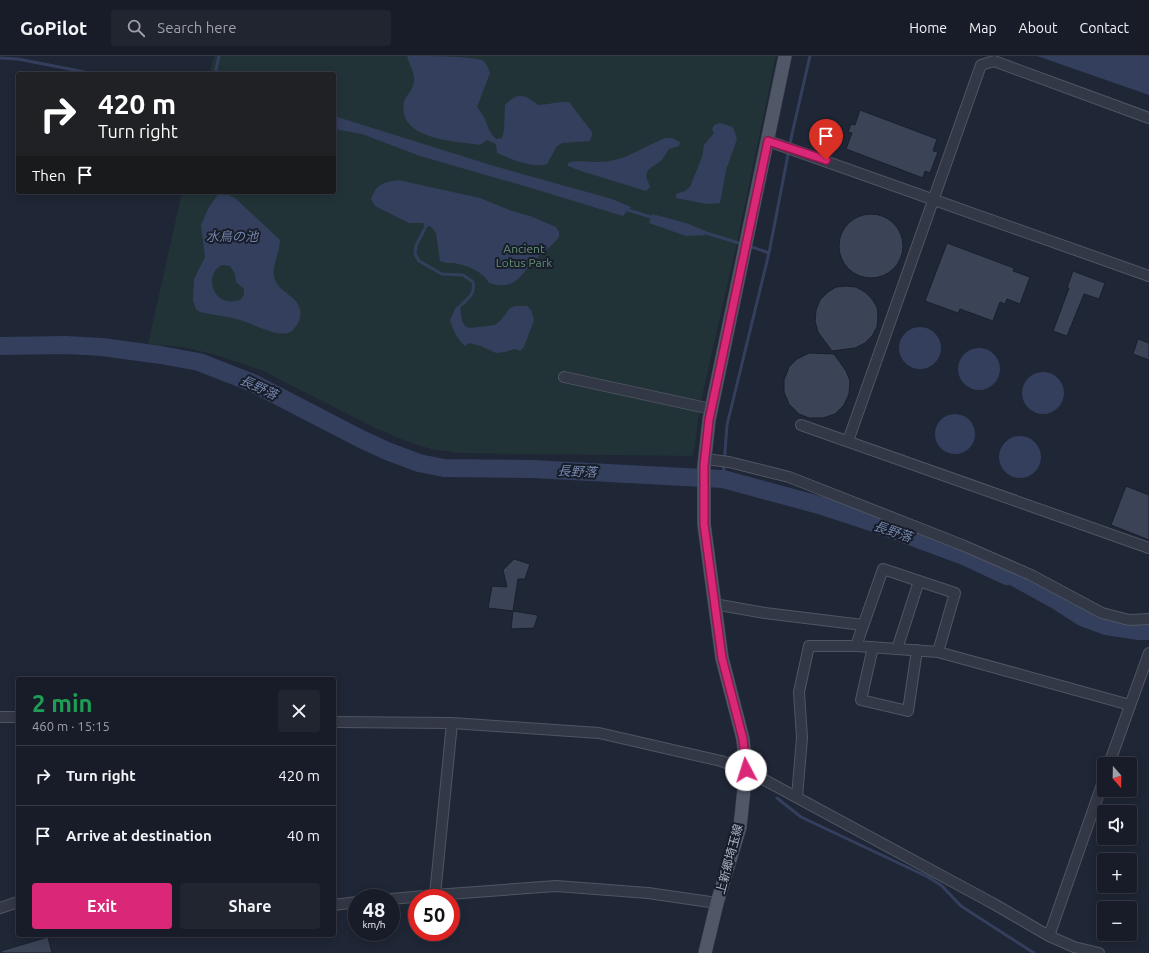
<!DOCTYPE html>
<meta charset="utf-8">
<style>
body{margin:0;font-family:Ubuntu,"Noto Sans JP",sans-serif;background:#202530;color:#f1f3f6;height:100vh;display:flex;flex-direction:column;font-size:15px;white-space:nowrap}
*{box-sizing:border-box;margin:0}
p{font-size:13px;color:#9ea1a8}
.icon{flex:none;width:22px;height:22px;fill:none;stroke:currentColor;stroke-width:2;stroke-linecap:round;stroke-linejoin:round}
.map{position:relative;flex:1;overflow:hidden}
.details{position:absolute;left:16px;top:621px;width:320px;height:260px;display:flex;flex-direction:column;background:#171c28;border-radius:4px;box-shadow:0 2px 10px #0003,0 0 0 1px #363a45}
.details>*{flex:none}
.top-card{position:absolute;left:16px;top:16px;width:320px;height:122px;border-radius:4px;box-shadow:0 2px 10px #0003,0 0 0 1px #363a45;background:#202124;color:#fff;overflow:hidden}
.needle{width:26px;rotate:160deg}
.controls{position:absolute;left:1097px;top:701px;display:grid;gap:8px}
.controls a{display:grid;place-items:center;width:40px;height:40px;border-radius:4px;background:#171c28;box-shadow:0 2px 10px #0003,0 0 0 1px #363a45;font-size:20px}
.speed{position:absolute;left:348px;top:833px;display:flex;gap:8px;font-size:20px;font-weight:700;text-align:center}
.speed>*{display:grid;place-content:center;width:52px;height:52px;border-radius:50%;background:#171c28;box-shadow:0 2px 10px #0003,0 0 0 1px #363a45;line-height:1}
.speed small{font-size:10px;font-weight:400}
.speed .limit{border:6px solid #d22;background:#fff;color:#111}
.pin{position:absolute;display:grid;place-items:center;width:34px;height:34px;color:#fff;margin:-41px -17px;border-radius:50% 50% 50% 0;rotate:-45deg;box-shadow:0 0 4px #0007}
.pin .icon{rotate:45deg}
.me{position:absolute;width:44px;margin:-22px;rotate:355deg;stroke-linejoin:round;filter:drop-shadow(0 0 3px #0008)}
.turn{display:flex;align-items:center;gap:14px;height:84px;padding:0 16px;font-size:18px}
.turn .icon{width:52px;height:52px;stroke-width:2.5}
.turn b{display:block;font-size:28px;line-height:34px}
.then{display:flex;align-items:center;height:38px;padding:0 16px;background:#0003;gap:8px;font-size:15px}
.round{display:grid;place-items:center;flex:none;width:42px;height:42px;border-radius:4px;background:#202530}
.summary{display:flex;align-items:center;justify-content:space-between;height:68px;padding:0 16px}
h1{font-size:24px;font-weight:700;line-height:30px;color:#1e9e55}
.action{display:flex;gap:8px;margin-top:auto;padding:8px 16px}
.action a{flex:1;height:46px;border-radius:4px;background:#db2777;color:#fff;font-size:16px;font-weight:700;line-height:46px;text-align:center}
.action a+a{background:#202530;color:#f1f3f6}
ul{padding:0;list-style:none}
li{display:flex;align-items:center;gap:12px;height:60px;padding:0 16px;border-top:1px solid #363a45}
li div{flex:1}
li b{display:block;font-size:15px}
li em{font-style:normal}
header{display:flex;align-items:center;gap:24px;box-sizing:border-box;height:56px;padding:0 20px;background:#171c28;border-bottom:1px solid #363a45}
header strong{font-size:19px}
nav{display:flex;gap:22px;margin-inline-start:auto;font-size:14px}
.search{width:280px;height:36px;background:#202530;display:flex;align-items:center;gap:10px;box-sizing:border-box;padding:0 14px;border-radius:4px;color:#9ea1a8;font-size:15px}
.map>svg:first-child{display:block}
.green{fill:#223337}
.water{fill:#333f5d;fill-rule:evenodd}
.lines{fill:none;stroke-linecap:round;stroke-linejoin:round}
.stream{stroke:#333f5d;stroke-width:3}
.river{stroke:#333f5d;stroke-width:18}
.building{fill:#3b4356;stroke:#1a1f2c}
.minor-casing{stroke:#505564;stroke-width:12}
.major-casing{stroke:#3c414f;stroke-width:14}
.minor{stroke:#333846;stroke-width:10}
.major{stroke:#505766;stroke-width:13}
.route-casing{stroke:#8e194d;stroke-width:10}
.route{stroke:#db2777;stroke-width:7}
.labels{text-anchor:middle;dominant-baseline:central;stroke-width:4;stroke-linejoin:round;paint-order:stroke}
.park-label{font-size:12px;fill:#659275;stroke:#181d2a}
.street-label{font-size:12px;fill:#acb2c3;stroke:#181d2a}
.water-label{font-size:13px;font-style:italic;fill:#7485ab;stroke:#181d2a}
</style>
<header>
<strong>GoPilot</strong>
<div class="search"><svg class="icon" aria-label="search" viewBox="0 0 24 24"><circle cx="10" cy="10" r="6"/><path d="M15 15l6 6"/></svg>Search here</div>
<nav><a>Home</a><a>Map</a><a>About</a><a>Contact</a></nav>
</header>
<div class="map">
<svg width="1149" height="897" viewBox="0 0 1149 897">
<rect width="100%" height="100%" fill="#1f2635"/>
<!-- green -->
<path class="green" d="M214,0H776L736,191L701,345L693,400L457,397L431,393L411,387L375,372L263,315L220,300L183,291L148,288L182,136H334V18H209Z"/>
<!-- water -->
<path class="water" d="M407,0C425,0 468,0 482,4C487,7 488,12 490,17L477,51C480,55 483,59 485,63C488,71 489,76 496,83L502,82L504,75L505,49C517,36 525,38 538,49C546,49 563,45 569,46L592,76V79L590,85L562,87L557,90L547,108C535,113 510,103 497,97L496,88L487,84L480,89C455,85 397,84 404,46C405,41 410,37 412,32C418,20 410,12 407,0Z
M1037,0H1149V39Z
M334,60L494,110L612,143L631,151L623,160L531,132L420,100L362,78L334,73Z
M720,67L733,71L737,83L726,114L720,147L707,148L676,142V138L685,135L690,131L702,101L704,89L714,77L712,73L714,69Z
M666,82H672L680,86L679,90L669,93L662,104L648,114L646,120L650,131L646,135L581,115L568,110V107C576,104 585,106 593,106C600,106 608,106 614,104C633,100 648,88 666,82Z
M398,124L480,142L512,155L530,160L556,171L559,176V181C553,189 546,194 539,200C521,216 518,236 489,227C483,215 466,209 453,207C447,207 445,207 440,205L436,177L430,170L425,172L423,167H409L375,150L371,143C377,127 383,127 398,124Z
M219,137H224L235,142L280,184C280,196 272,209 274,220C276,234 293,238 299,250C301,255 301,263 298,267C296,270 294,273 292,275C281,284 252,267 240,264C227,260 213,259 200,256L196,253L193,244L194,223L205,201L201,169L209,151ZM222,209L230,210L235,218L236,226L244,233V239L240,244C236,245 231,246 227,245C210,241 206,217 222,209Z
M652,158L686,167L706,175L705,179L686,180L649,167Z
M460,250L462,265L465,270L470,272L495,269L501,264L510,252L515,250H527L531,254L534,264L524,291L520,295L515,293L505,296L496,297L481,290L469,287L465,290C457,283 453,274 450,264L456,251Z
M899 292a21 21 0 1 1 42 0a21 21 0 1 1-42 0Z
M958 313a21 21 0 1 1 42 0a21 21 0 1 1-42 0Z
M1022 337a21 21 0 1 1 42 0a21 21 0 1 1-42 0Z
M935 378a20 20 0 1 1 40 0a20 20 0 1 1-40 0Z
M999 401a21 21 0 1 1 42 0a21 21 0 1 1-42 0Z"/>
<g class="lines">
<!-- stream -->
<path class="stream" d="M0,2L18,3L95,18
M215,18L219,0
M625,153L654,162
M425,172L416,190L415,198L419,205L442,218L463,219L473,226C475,239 469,241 460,250
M703,176L742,188
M749,190L769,197
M723,423L727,369L769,197L792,78L810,0
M777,742L801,761L928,821L942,830L961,850L1034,897"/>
<!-- river -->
<path class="river" d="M0,290L66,289L102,291L161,299L199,306L253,327L361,383L387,395L419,407L444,412L532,413L723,423L819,449L880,469L964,500L1007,520H1012L1054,543L1082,561L1106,570L1139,575H1149"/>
</g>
<!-- building -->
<path class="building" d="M860,54L937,83L933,95L938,96L930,117L925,115L923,122L846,93L852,77L848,76L851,68L855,69Z
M839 190a32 32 0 1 1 64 0a32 32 0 1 1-64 0Z
M947,187L1014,212L1013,215L1030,221L1020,248L1007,243L1005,248L1000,246L993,265L960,253L958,257L925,245Z
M1073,215L1105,227L1099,243L1084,238L1067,280L1053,275L1069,232H1067Z
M846,230L856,231L865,236L872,243L877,251L878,261L877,271L872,280L865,287L855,292L832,295L818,276L815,265L816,254L820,244L828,236L836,231Z
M1138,283L1149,287V304L1133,298Z
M809,297L834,298L846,315L850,325L849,338L844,349L835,358L823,362H809L799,358L789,348L784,336V324L789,311L797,303Z
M1126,430L1149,439V484L1111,469Z
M514,503L530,508L525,523H518L513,555L488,552L492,530L507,531L503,514Z
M513,555L538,559L534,572L511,573Z
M48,881L52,897H2L1,895Z"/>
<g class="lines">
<!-- minor casing -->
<g class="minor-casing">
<path id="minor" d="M768,85L1149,220
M564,321L711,353
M801,369L1149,492
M848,385L981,9L994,5L1149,62
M705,403L729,406L789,421L962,489L1031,519L1102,557L1129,564L1149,563
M714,548L765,557L863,569
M856,590L938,596L1130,649
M873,591L861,644L908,655L917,594
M897,593L919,525
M0,661H18
M334,666L452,667L599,677L721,705L746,714L994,848L1049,880L1074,891L1099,897
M1109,708L1149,597
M797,741L802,682L799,636L809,590H856L883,513L955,537L938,596
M435,839L452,667
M391,843L435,839L556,830L648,837L717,847
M334,849L357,846
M0,852L18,846
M1049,880L1104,723"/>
</g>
<!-- major casing -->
<g class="major-casing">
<path id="major" d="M705,897L717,847L740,771L746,714L743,683L722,602L704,468V410L709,364L785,0"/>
</g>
<!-- minor -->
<use href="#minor" class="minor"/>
<!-- major -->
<use href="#major" class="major"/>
</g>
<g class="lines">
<!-- route casing -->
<g class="route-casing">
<path id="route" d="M746,714L743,683L722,602L704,468V410L709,364L768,85L826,104"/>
</g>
<!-- route -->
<use href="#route" class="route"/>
</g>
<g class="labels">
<!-- park labels -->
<g class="park-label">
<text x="524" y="192">Ancient<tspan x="524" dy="14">Lotus Park</tspan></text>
</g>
<!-- street labels -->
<g class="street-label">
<text transform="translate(729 803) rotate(-75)">上新郷埼玉線</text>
</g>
<!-- water labels -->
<g class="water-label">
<text x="232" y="180">水鳥の池</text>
<text transform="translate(259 331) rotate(25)">長野落</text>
<text transform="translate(577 415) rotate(3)">長野落</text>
<text transform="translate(893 475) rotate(19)">長野落</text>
</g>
</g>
</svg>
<div class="controls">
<a><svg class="needle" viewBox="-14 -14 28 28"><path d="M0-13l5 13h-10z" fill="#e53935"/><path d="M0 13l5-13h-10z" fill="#9ea1a8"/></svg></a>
<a><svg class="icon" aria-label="sound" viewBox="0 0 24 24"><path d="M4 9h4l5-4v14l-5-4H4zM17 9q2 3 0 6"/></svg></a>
<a>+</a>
<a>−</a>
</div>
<div class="speed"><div>48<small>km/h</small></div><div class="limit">50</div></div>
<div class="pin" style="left:826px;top:104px;background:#d93025"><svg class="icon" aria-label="arrive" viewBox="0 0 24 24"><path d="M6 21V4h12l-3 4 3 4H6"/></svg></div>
<svg class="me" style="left:746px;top:714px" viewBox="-20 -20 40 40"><circle r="19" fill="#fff"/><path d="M0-13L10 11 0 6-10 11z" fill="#db2777"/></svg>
<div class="top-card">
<div class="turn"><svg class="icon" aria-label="right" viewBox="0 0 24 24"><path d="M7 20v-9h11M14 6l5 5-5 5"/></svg><div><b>420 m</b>Turn right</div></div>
<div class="then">Then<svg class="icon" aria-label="arrive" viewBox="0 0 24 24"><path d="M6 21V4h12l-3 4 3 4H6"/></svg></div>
</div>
<section class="details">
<div class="summary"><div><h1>2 min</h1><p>460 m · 15:15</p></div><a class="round"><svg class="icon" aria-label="close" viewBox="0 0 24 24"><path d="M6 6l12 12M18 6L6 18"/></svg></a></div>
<ul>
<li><svg class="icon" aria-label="right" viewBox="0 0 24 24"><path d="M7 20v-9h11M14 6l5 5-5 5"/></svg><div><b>Turn right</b></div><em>420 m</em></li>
<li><svg class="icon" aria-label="arrive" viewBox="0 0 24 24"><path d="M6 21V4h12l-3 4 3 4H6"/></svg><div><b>Arrive at destination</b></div><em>40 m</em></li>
</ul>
<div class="action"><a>Exit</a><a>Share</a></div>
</section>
</div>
